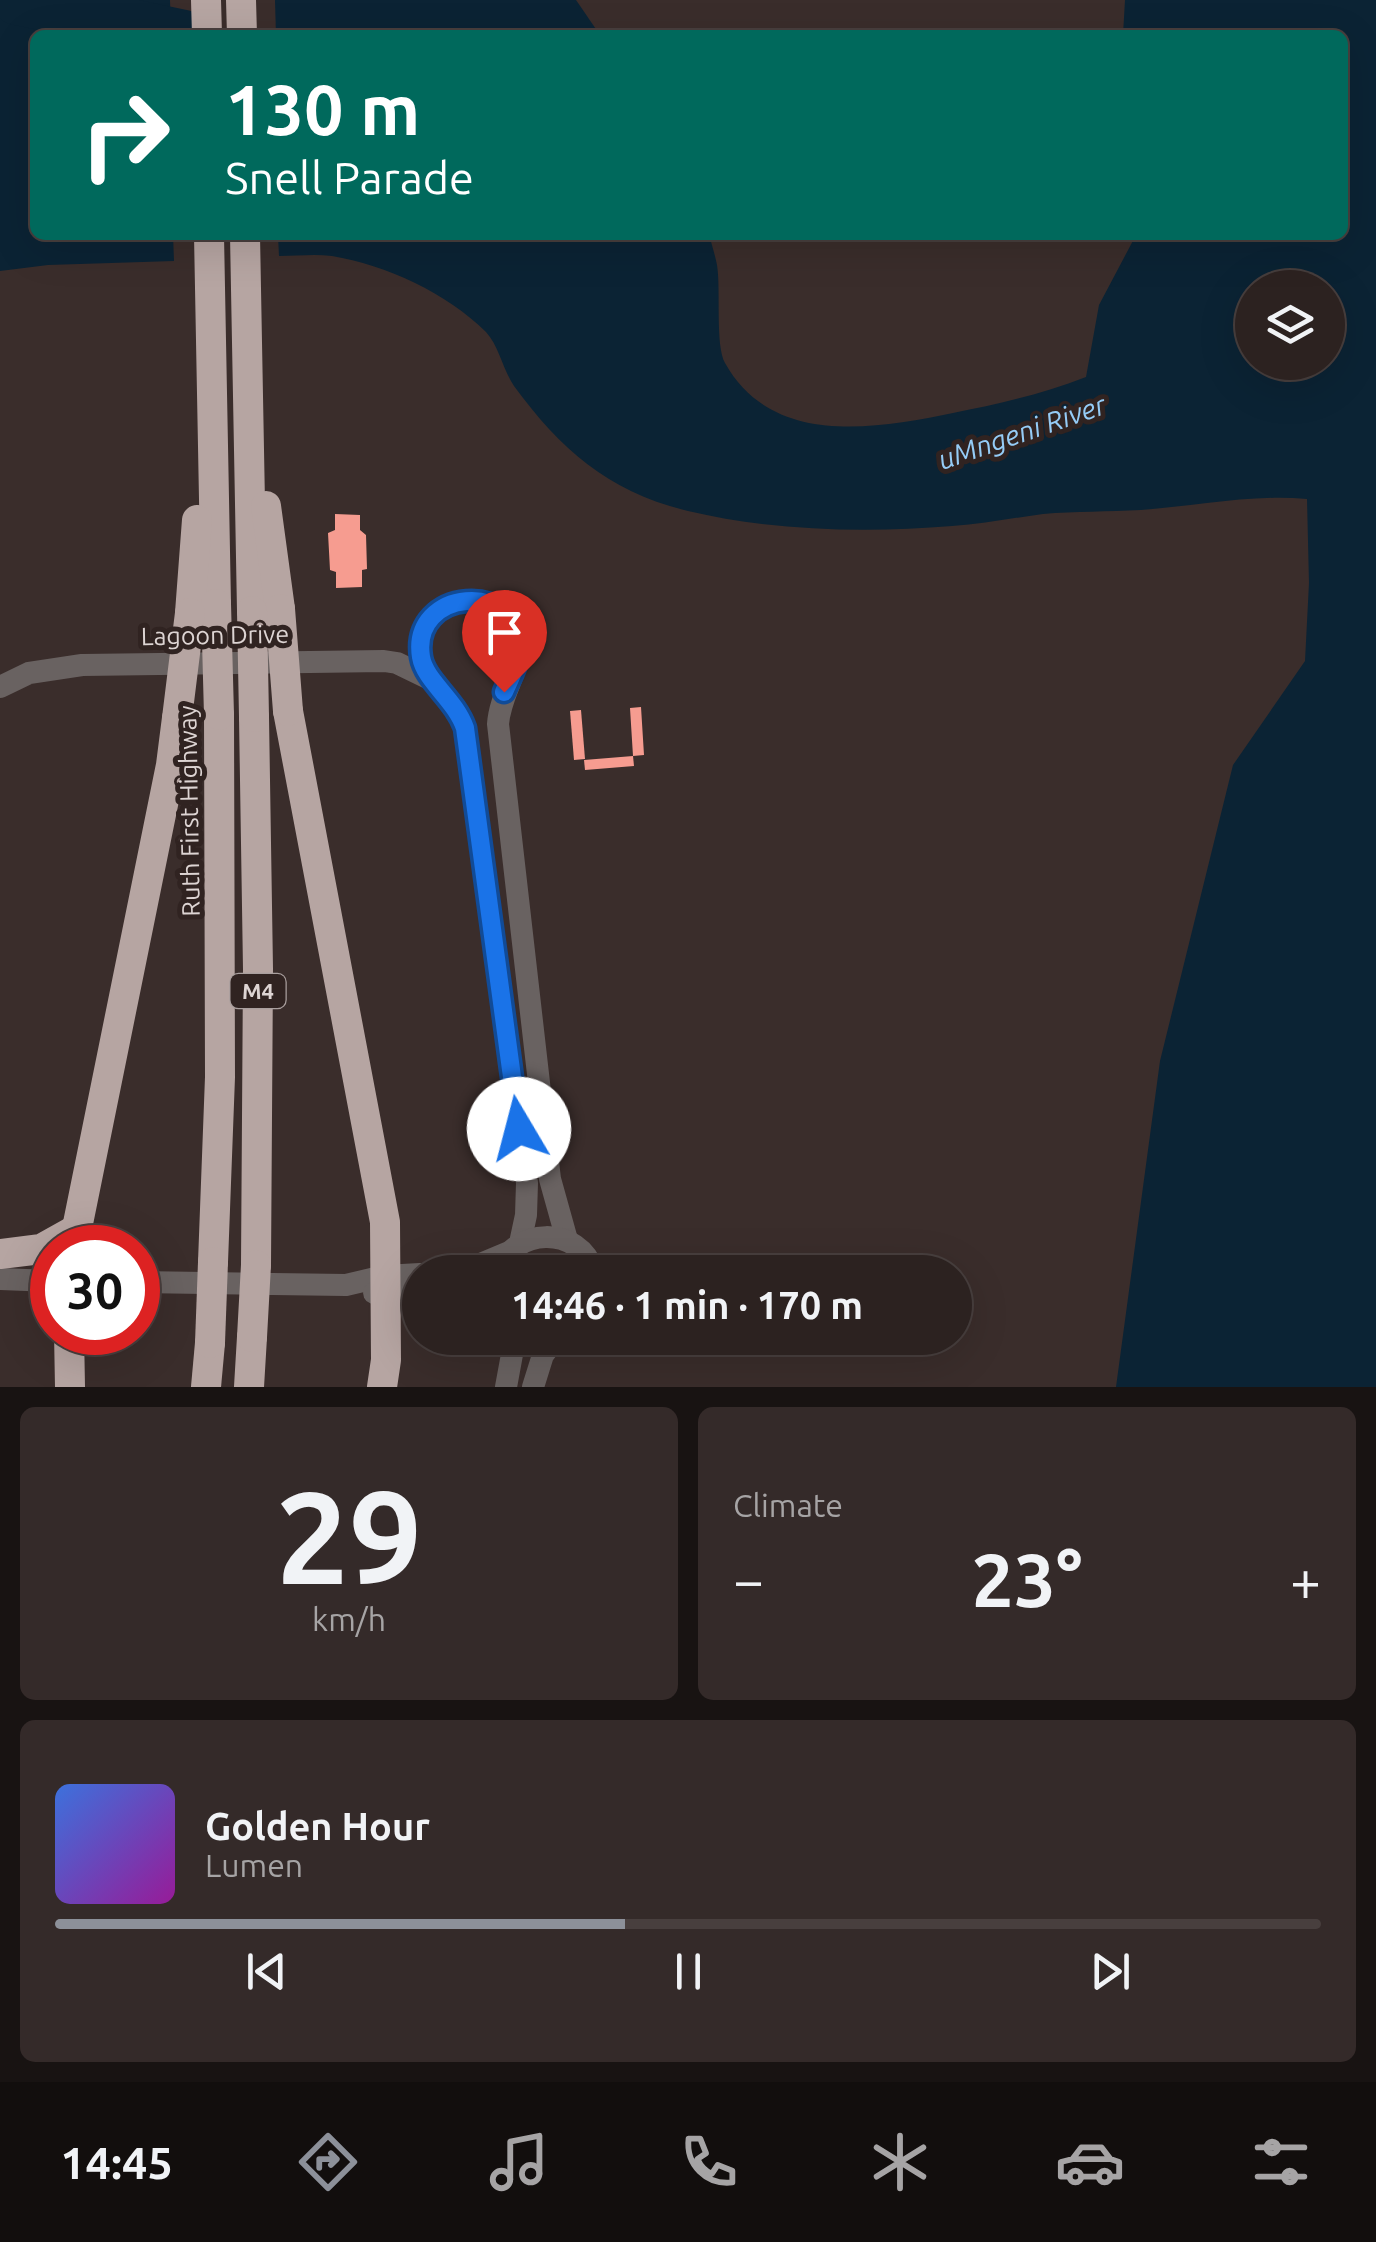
<!DOCTYPE html>
<html lang="en">
<head>
<meta charset="utf-8">
<style>
	:root { --surface:#2c2220; --page:#342a29; --text:#f1f3f6; --muted:#a6a4a5; --line:#483f3e; --accent:#8c9099 }
	body { margin:0; font-family:Ubuntu,sans-serif; background:var(--page); color:var(--text); height:100vh; display:flex; flex-direction:column; font-size:38px; white-space:nowrap }
	* { box-sizing:border-box; margin:0 }
	p { font-size:32px; color:var(--muted) }
	.icon { flex:none; width:55px; height:55px; fill:none; stroke:currentColor; stroke-width:2; stroke-linecap:round; stroke-linejoin:round }
	.map { position:relative; height:1387px; overflow:hidden }
	.panel { display:flex; flex-direction:column; gap:20px; padding:20px; background:#181312; flex:1 }
	.panel>* { flex:none }
	.hud { position:absolute; left:30px; top:30px; width:1318px; height:210px; border-radius:15px; box-shadow:0 10px 40px #0002,0 0 0 2px var(--line); background:#00695c; color:#fff; overflow:hidden }
	.tools { position:absolute; left:1235px; top:270px; display:grid; gap:20px }
	.tools a { display:grid; place-items:center; width:110px; height:110px; border-radius:50%; background:var(--surface); box-shadow:0 10px 40px #0002,0 0 0 2px var(--line); font-size:50px }
	.speed { position:absolute; left:30px; top:1225px; display:flex; gap:20px; font-size:50px; font-weight:700; text-align:center }
	.speed>* { display:grid; place-content:center; width:130px; height:130px; border-radius:50%; background:var(--surface); box-shadow:0 10px 40px #0002,0 0 0 2px var(--line); line-height:1 }
	.speed .limit { border:15px solid #d22; background:#fff; color:#111 }
	.pin { position:absolute; display:grid; place-items:center; width:85px; height:85px; color:#fff; margin:-102px -42px; border-radius:50% 50% 50% 0; rotate:-45deg; box-shadow:0 0 10px #0007 }
	.pin .icon { rotate:45deg }
	.me { position:absolute; width:110px; margin:-55px; rotate:352deg; stroke-linejoin:round; filter:drop-shadow(0 0 8px #0008) }
	.turn { display:flex; align-items:center; gap:35px; height:210px; padding:0 30px; font-size:45px }
	.turn .icon { width:130px; height:130px; stroke-width:2.5 }
	.turn b { display:block; font-size:70px; line-height:85px }
	.big { font-size:75px; font-weight:700; line-height:1.1 }
	.panel .tile { flex:1; display:flex; flex-direction:column; justify-content:center; gap:15px; min-width:0; padding:0 35px; border-radius:15px; background:var(--page) }
	.panel .dial { align-items:center; gap:0 }
	.dial b { font-size:130px; line-height:1 }
	.song { display:flex; align-items:center; gap:30px }
	.cover { width:120px; height:120px; border-radius:15px; background:linear-gradient(135deg,hsl(220 70% 55%),hsl(300 70% 35%)) }
	.played { height:10px; border-radius:5px; background:linear-gradient(90deg,var(--accent) 45%,var(--line) 45%) }
	.keys { display:flex; justify-content:space-around; direction:ltr }
	.heat { display:flex; justify-content:space-between; align-items:center; font-size:55px; direction:ltr }
	.panel .tiles { flex:1; display:grid; gap:20px; grid-template-columns:1fr 1fr }
	.tile:last-child { grid-column:span 2 }
	.trip { position:absolute; left:402px; top:1255px; width:570px; height:100px; border-radius:50px; background:var(--surface); box-shadow:0 10px 40px #0002,0 0 0 2px var(--line); font-weight:700; line-height:100px; text-align:center }
	.tab-bar { display:flex; height:160px; justify-content:space-around; align-items:center; background:#120e0d; color:var(--muted) }
	.tab-bar .icon { width:70px; height:70px }
	.tab-bar .active { color:var(--accent) }
	.tab-bar b { font-size:45px; color:var(--text) }
	.map>svg:first-child { display:block }
	.water { fill:#0b2334; fill-rule:evenodd }
	.lines { fill:none; stroke-linecap:round; stroke-linejoin:round }
	.river { stroke:#0b2334; stroke-width:50 }
	.building { fill:#f69c90 }
	.minor { stroke:#696261; stroke-width:22 }
	.motorway { stroke:#b6a5a2; stroke-width:30 }
	.motorway-bridge { stroke:#b6a5a2; stroke-width:30 }
	.route-casing { stroke:#114b97; stroke-width:25 }
	.route { stroke:#1a73e8; stroke-width:18 }
	.labels { text-anchor:middle; stroke-width:10; stroke-linejoin:round; paint-order:stroke }
	.shield { fill:#302321; stroke:#a99f9e; stroke-width:2.5 }
	.shield-label { font-size:22px; font-weight:bold; fill:#ddd4d3 }
	.street-label { font-size:25px; fill:#ddd4d3; stroke:#302321 }
	.water-label { font-size:28px; font-style:italic; fill:#95ccf7; stroke:#302321 }
</style>
</head>
<body>
<div class="map">
<svg width="1376" height="1387" viewBox="0 0 1376 1387">
	<rect width="100%" height="100%" fill="#3a2d2b"/>
	<g class="water">
		<path d="M0,0H170L171,35H35V235H173L174,261L48,265L0,271Z"/>
		<path d="M275,0H576L600,35H276Z"/>
		<path d="M1125,0H1376V1387H1116L1160,1061L1233,765L1305,661L1309,583L1307,499C1252,494 1197,506 1141,510C1108,512 1075,511 1043,514C1012,518 983,524 952,526C866,533 772,531 688,511C609,492 561,450 514,386C503,370 499,346 486,332C447,293 386,265 332,256C315,254 296,256 279,256L278,235H709C712,245 715,255 717,265C721,289 715,345 725,363C772,447 875,429 953,413C999,404 1042,394 1086,377L1099,305L1136,235H1342V35H1123ZM1252,288H1328V362H1252Z"/>
	</g>
	<g class="lines">
		<path class="river" d="M17,0L184,35"/>
	</g>
	<g class="building">
		<path d="M335,514L360,515V530L366,535L367,569L362,570V587L336,588V572L330,570L328,533L335,530Z"/>
		<path d="M641,707L644,755L633,756L630,708Z"/>
		<path d="M581,710L585,759L574,760L570,711Z"/>
		<path d="M633,756L634,766L585,770L584,760Z"/>
	</g>
	<g class="lines">
		<g class="minor">
			<path d="M0,687L29,673L82,665L384,661L397,663L430,679"/>
			<path d="M520,1243L526,1215L527,1183L465,729C455,699 424,681 421,657C411,586 522,581 519,650C518,673 500,696 498,724L550,1179L567,1240"/>
			<path d="M441,1272L476,1266L507,1253"/>
			<path d="M497,1272C513,1227 579,1224 594,1272"/>
			<path d="M0,1279L52,1281"/>
			<path d="M138,1282L346,1285L384,1276L420,1274"/>
			<path d="M374,1293L385,1297L420,1296"/>
			<path d="M506,1387L515,1338"/>
			<path d="M533,1387L543,1355L556,1338"/>
		</g>
		<g class="motorway">
			<path d="M206,0L207,35"/>
			<path d="M241,0L242,35"/>
			<path d="M209,235L216,604"/>
			<path d="M245,235L252,611"/>
			<path d="M266,506L280,609"/>
			<path d="M190,613L197,520"/>
			<path d="M288,711L385,1222L386,1360L382,1387"/>
			<path d="M254,717L258,969L256,1265"/>
			<path d="M73,1248L171,765L177,718"/>
			<path d="M0,1254L41,1249L75,1230"/>
			<path d="M213,1262L220,1077L219,715"/>
			<path d="M69,1332L70,1387"/>
			<path d="M206,1387L210,1343"/>
			<path d="M249,1387L252,1337"/>
		</g>
		<g class="motorway-bridge">
			<path d="M216,604L219,715"/>
			<path d="M280,609L288,711"/>
			<path d="M252,611L254,717"/>
			<path d="M177,718L190,613"/>
			<path d="M252,1337L256,1265"/>
			<path d="M210,1343L213,1262"/>
		</g>
	</g>
	<g class="lines">
		<g class="route-casing">
			<path id="route" d="M504,692C510,678 519,663 519,648C520,580 410,588 421,657C425,681 455,699 465,728L519,1129"/>
		</g>
		<use href="#route" class="route"/>
	</g>
	<g class="labels">
		<rect class="shield" x="230.5" y="974" width="55" height="34" rx="8"/>
		<g class="shield-label">
			<text x="258" y="999">M4</text>
		</g>
		<g class="street-label">
			<text transform="translate(215 635) rotate(-1)" y="9">Lagoon Drive</text>
			<text transform="translate(189 811) rotate(-91)" y="9">Ruth First Highway</text>
		</g>
		<g class="water-label">
			<text transform="translate(1022 432) rotate(-19)" y="10">uMngeni River</text>
		</g>
	</g>
</svg>
<div class="tools">
<a><svg class="icon" aria-label="layers" viewBox="0 0 24 24"><path d="M12 4l9 5-9 5-9-5zM3 14l9 5 9-5"/></svg></a>
</div>
<div class="speed"><div class="limit">30</div></div>
<div class="pin" style="left:504px;top:692px;background:#d93025"><svg class="icon" aria-label="arrive" viewBox="0 0 24 24"><path d="M6 21V4h12l-3 4 3 4H6"/></svg></div>
<svg class="me" style="left:519px;top:1129px" viewBox="-20 -20 40 40"><circle r="19" fill="#fff"/><path d="M0-13L10 11 0 6-10 11z" fill="#1a73e8"/></svg>
<div class="trip">14:46 · 1 min · 170 m</div>
<div class="hud">
<div class="turn"><svg class="icon" aria-label="right" viewBox="0 0 24 24"><path d="M7 20v-9h11M14 6l5 5-5 5"/></svg><div><b>130 m</b>Snell Parade</div></div>
</div>
</div>
<section class="panel">
<div class="tiles">
<div class="tile dial"><b>29</b><p>km/h</p></div>
<div class="tile"><p>Climate</p>
<div class="heat"><a>−</a><b class="big">23°</b><a>+</a></div>
</div>
<div class="tile">
<div class="song"><i class="cover"></i><div><b>Golden Hour</b><p>Lumen</p></div></div>
<div class="played"></div>
<div class="keys"><svg class="icon" aria-label="previous" viewBox="0 0 24 24"><path d="M18 5L8 12l10 7zM5 5v14"/></svg><svg class="icon" aria-label="pause" viewBox="0 0 24 24"><path d="M8 5v14M16 5v14"/></svg><svg class="icon" aria-label="next" viewBox="0 0 24 24"><path d="M6 5l10 7-10 7zM19 5v14"/></svg></div>
</div>
</div>
</section>
<nav class="tab-bar">
<b>14:45</b>
<svg class="icon active" aria-label="directions" viewBox="0 0 24 24"><path d="M12 3l9 9-9 9-9-9zM9 14v-3h6M13 9l2 2-2 2"/></svg>
<svg class="icon" aria-label="music" viewBox="0 0 24 24"><path d="M9 18V5l10-2v13"/><circle cx="6" cy="18" r="3"/><circle cx="16" cy="16" r="3"/></svg>
<svg class="icon" aria-label="phone" viewBox="0 0 24 24"><path d="M5 4h4l2 5-3 2q2 4 5 5l2-3 5 2v4C11 20 4 13 5 4z"/></svg>
<svg class="icon" aria-label="climate" viewBox="0 0 24 24"><path d="M12 3v18M4 7l16 10M4 17L20 7"/></svg>
<svg class="icon" aria-label="car" viewBox="0 0 24 24"><path d="M5 17H2v-5l4-1 3-4h7l3 4 3 1v5h-3M9 17h6M6 11h13"/><circle cx="7" cy="17" r="2"/><circle cx="17" cy="17" r="2"/></svg>
<svg class="icon" aria-label="filters" viewBox="0 0 24 24"><path d="M4 7h16M4 17h16"/><circle cx="9" cy="7" r="2"/><circle cx="15" cy="17" r="2"/></svg>
</nav>
</body>
</html>
